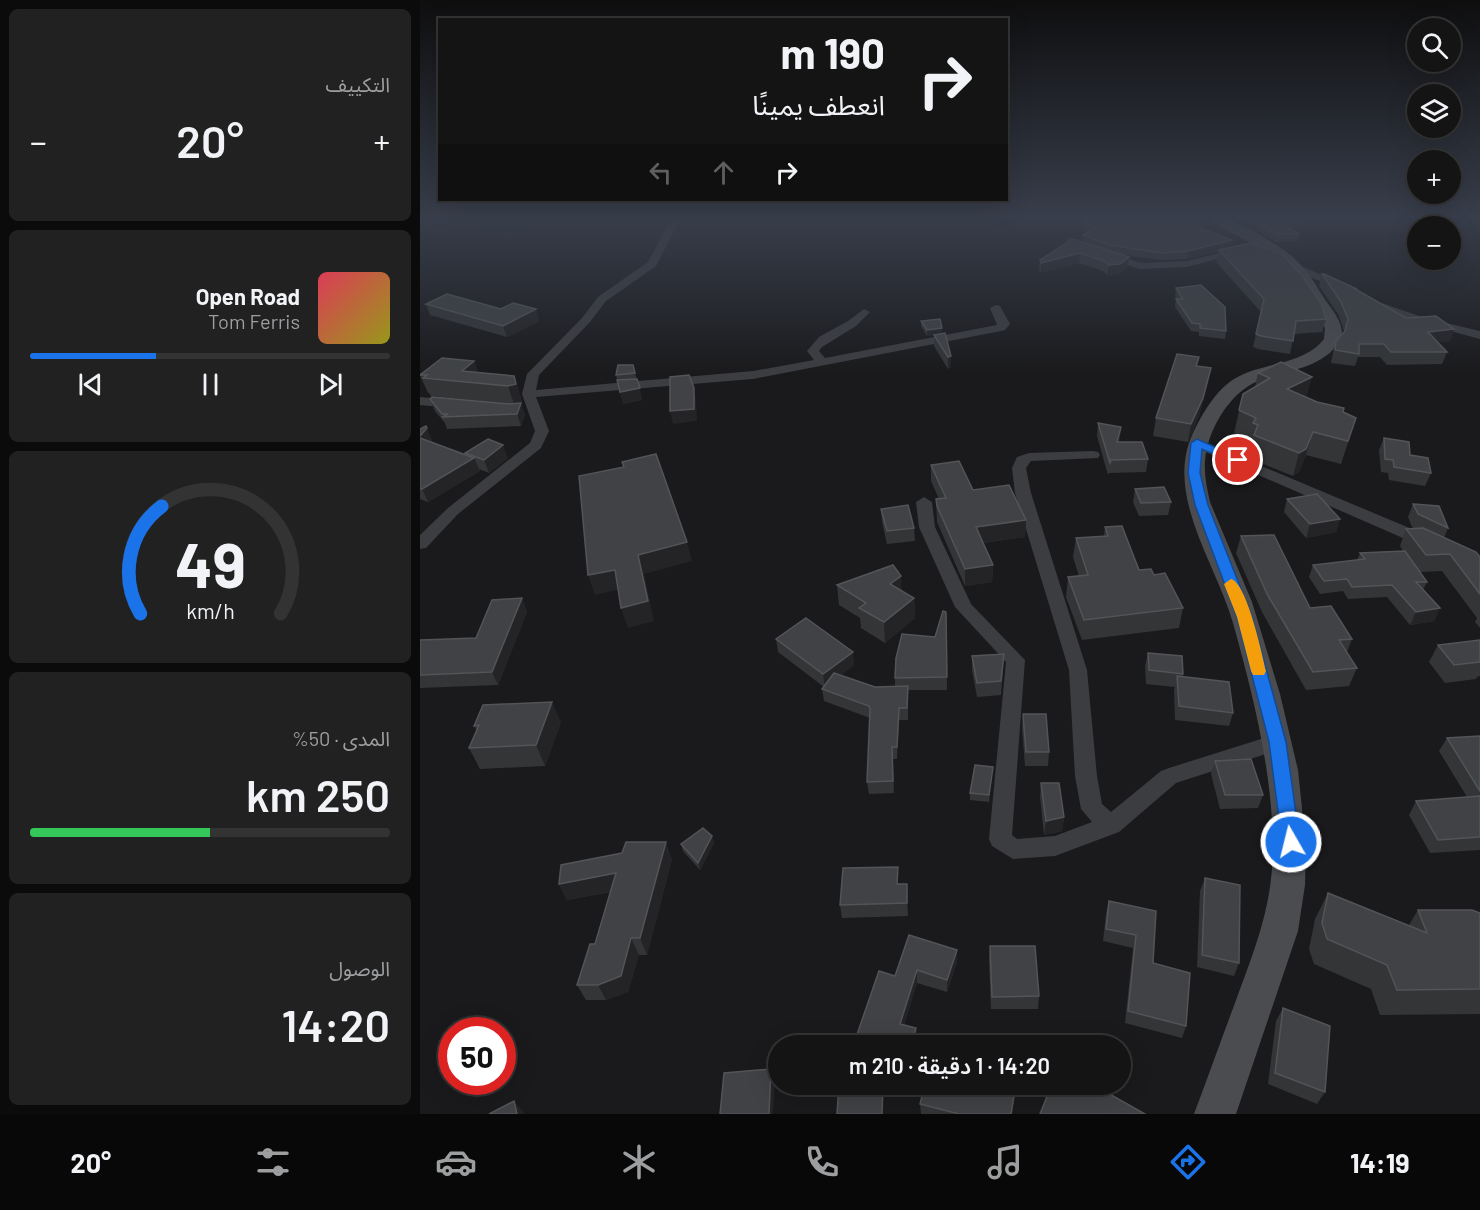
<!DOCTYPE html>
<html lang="ar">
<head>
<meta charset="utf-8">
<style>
	:root { --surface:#141415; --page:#212122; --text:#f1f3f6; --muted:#9d9ea0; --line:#333334; --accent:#1a73e8 }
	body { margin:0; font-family:Barlow,"Noto Sans Arabic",sans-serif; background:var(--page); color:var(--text); direction:rtl; height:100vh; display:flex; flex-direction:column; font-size:22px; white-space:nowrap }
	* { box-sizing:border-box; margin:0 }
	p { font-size:20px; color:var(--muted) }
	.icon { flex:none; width:33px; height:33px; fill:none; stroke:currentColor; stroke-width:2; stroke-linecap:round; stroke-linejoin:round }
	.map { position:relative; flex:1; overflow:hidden; direction:ltr }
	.side { display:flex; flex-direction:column; gap:9px; padding:9px; background:#0b0b0c; width:420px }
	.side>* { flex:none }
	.top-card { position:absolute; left:18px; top:18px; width:570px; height:183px; border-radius:0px; box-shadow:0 6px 24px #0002,0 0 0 2px var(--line); direction:rtl; background:#141415; color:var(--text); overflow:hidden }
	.tools { position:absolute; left:987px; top:18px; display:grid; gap:12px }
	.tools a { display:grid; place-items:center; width:54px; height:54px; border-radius:50%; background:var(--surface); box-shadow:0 6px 24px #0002,0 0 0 2px var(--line); font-size:30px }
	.speed { position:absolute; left:18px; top:1017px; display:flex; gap:12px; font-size:30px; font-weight:700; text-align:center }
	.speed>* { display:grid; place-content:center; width:78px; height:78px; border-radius:50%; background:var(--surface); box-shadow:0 6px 24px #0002,0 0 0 2px var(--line); line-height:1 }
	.speed .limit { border:9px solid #d22; background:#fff; color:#111 }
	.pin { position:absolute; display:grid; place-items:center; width:51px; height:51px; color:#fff; margin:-26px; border:3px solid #fff; border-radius:50%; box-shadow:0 2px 6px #0007 }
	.me { position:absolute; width:66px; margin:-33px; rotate:352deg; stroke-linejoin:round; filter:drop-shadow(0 0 4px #0008) }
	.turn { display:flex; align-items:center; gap:21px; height:126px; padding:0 24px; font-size:27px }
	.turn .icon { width:78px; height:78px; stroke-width:2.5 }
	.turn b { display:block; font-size:42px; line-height:51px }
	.lanes { display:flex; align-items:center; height:57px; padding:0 24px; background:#0003; justify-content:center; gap:30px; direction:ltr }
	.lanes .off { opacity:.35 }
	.big { font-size:45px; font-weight:600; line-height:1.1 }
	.side .widget { flex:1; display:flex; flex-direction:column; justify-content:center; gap:9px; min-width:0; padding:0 21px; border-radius:9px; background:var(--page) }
	.side .dial { align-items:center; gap:0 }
	.dial svg { height:156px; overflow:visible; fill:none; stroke:var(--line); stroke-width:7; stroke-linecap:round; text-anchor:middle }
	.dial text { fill:var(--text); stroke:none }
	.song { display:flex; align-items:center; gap:18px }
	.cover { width:72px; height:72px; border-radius:9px; background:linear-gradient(135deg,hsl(350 70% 55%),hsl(60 70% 35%)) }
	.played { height:6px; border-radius:3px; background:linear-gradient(90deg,var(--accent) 35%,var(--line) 35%) }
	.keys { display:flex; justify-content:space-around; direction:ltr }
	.heat { display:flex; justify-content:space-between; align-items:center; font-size:33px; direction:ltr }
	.charge { height:9px; border-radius:4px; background:linear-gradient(90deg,#34c759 50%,var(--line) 0) }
	.trip { position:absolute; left:348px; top:1035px; width:363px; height:60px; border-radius:30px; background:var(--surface); box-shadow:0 6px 24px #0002,0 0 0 2px var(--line); font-weight:600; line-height:60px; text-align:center; direction:rtl }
	.tabs { display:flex; height:96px; justify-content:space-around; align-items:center; background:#080808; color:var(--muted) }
	.tabs .icon { width:42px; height:42px }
	.tabs .current { color:var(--accent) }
	.tabs b { font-size:27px; color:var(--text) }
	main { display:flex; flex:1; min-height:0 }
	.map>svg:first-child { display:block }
	.green { fill:#212721 }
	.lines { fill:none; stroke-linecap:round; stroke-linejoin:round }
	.minor { fill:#3c3d41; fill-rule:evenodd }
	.secondary { fill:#4a4c50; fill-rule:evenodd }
	.wall { fill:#333537 }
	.shaded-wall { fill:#242426 }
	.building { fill:#404245; stroke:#525457; stroke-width:1.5 }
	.route { fill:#1a73e8; stroke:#114b97; stroke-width:1.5 }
	.slow { fill:#f59e0b }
</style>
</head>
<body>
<main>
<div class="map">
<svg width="1060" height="1114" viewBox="0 0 1060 1114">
	<rect width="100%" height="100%" fill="#1a1a1c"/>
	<path class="green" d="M0,218H163L90,235L0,221Z"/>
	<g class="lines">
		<g class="minor">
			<path d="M252,218H261L236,266L186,301L170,322L119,375L116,390L333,371L394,360L387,351L399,337L428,321L444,309L450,312L436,326L402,347L399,351L405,358L577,325L570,308L576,305L580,306L590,324L585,330L581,331L333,379L116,397L129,431L121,448L38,514L6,548L0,549V535L28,508L110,443L115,431L102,394L107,374L162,318L178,297L228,262Z"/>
			<path d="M651,237L660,244L721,263L767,261L817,249L822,252L767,267L720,269L654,248L646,240Z"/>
			<path d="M876,264L926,285L927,287L922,290L918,289L872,269V265Z"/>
			<path d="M953,300L1005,318L1060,331V339L997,322L949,305L947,303Z"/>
			<path d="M0,397L32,400L39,404L32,408L0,405Z"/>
			<path d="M777,439L1011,537L1013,541L1005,546L999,545L772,446L770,443Z"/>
			<path d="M673,451L678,452L680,455L678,458L611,461L606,468L611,493L667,670L677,776L682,804L691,812L741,771L749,768L857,734L864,736L867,742L864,748L756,783L699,832L635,856L593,859L572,846L569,839L586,662L535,607L499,527L496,502L504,497L512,502L515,527L551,604L605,660L592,835L597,839L635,836L672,822L661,809L655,776L649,670L595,493L592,468L597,457L609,453Z"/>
		</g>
		<path class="secondary" d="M784,218C789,218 796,217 802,218C823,223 866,248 880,264C891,275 898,289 906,301C914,312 928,329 919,342C903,368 865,371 838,381C809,393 787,431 785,461C784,475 787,489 790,502L832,602L860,694L878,770L886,847L885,885L878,931L816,1114H774C788,1077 801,1040 815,1003C835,948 853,906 853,845C852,770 833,695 813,623C796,563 744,495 773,433C782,414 796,390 814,379C841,362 883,366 904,339L905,328L899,315L875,277L864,264L844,250Z"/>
	</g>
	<g class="wall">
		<path d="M823,218H871L877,230H873L880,234L878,241L856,242L839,232L833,224Z"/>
		<path d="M662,223H789L781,228L812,240L811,247L906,319L902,332L874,334L870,354L838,349L833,347L841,312L796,262L799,251L767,259L740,260L698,254L709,257L707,267L699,274L687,275L683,271L659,263L621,273L619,270L620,260L662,242L663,235L668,232L661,231Z"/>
		<path d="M902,274L937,290L986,318L1034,329L1030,341L1018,342L1027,352L1022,364L967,365L960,357H938L935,366L911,363L913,353L916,341L924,331L918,314L899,286Z"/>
		<path d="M756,288L806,331L805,339L779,336V332L771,331L755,307L756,299H757L755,296Z"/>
		<path d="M6,304L81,309H116L119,321L87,337L10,315Z"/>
		<path d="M501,321L522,333L507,336L501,326Z"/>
		<path d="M525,333L531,367L528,369L514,346V335Z"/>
		<path d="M779,357L777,366L787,386L779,416L768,442L733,436L736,418Z"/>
		<path d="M213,365L222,400L203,404L196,375Z"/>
		<path d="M58,373L94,376L102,402L99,403L105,415L101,426L27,429L25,423L15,411L10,399L93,404L11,396L9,393H8L0,375Z"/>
		<path d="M838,373L887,397L936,418L921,464L886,455L879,472L873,476L828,458L831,447L828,446L829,440L814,433L823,394L835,387Z"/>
		<path d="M678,423L701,427L699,442L728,459L726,472L689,473L688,475L677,436Z"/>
		<path d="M0,429L12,440L11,442L46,455L45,453L88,458L69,473L59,469L60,471L8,502L0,499Z"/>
		<path d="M964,438L990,455L1011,473L1005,486L969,480L968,473L961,472L959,450Z"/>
		<path d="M511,465L606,520L605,537L563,543L573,565L572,582L545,586L517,522L516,499H519L511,481Z"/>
		<path d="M715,489L751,502L748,515L719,516L713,502Z"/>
		<path d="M867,499L920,519L916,532L886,538L864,512Z"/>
		<path d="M993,504L1028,528L1024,538L1060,557V628L1055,622L1057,618L1022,571L1000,572L1007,582L1003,590L1020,608L1014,621L990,625L967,597L928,599L923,591L900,594L889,577L893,565L937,560L940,553L983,551L980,546L986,529H995L992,527L988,517Z"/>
		<path d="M461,509L494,528L495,541L467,544L462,522Z"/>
		<path d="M685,527L719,570L734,575L763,608L759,628L662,640L646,597L648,577L659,576L653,557L656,538L684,536Z"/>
		<path d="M821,536L890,608L932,639L927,652L937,668L929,686L886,690L842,612L816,553Z"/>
		<path d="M417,585L482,591L494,598L495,618L465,643L441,628L440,618L419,605Z"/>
		<path d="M102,598L107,612L78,685L0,688V640L56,638Z"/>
		<path d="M526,612L527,690H488V720H479L477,759H473L474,793L449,794L447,782L450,718L404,701L402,689L404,687L358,652L356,639L434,665L421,675L455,687H475V678L515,637Z"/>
		<path d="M1060,640V676L1057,677L1056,679L1025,683L1009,662L1018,645Z"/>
		<path d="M728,653L763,674V677L813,713L809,726L755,720L754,690L755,687L726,684L725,666Z"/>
		<path d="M584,654L581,695L557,697L552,670V656Z"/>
		<path d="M603,714L629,752L628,766H605L602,728Z"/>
		<path d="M141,722L125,766L60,769L49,748L57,731L54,726Z"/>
		<path d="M1060,736V850L1010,853L989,815L996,801L1047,797L1019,751L1027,738Z"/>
		<path d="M795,761L843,795L838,808L800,809L791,774Z"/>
		<path d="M573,767L569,802L550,800V793Z"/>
		<path d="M621,783L644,817L642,831L624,835L620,797Z"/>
		<path d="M292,836L294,843L280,870L263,851L261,844Z"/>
		<path d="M252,859L227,955H219L208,992L186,1000H166L157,985L175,944L190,892L147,900L139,884Z"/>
		<path d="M785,878L819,963L814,976L777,967L780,891Z"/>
		<path d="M478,884L488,897V916L422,918L420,905Z"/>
		<path d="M908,893L989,925L998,910L1060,913V1014L960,1015L951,989L894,964L889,949L895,919Z"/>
		<path d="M689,901L736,911L733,963L766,1026L762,1038L705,1023L713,948L683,941L686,914Z"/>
		<path d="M489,935L537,962L527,992L497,983L484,1025L496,1028L497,1040L433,1046L475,976Z"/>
		<path d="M570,946L619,996L618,1009H571L569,959Z"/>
		<path d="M863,1008L905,1092L897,1104L848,1084L856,1021Z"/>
		<path d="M490,1084H596L592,1114H501L500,1104L504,1089Z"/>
	</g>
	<g class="shaded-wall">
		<path d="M786,218H790L789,223L773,233L774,226Z"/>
		<path d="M878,222L877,230L861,232L863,225Z"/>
		<path d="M812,240L811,248L767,259L768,251Z"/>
		<path d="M660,253L659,263L621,273V263Z"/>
		<path d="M709,257L707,267L699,274L687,275L689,265Z"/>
		<path d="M116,309L119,321L87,337L83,326Z"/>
		<path d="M522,328V333L507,336V330Z"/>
		<path d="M1034,329L1030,341L1003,344L1008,332Z"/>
		<path d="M531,356V367L528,369V357Z"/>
		<path d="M54,361L61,379L42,371Z"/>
		<path d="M791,368L779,416L768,442L771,424Z"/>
		<path d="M94,376L102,402L94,404L88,386Z"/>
		<path d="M892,377L886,399L867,389Z"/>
		<path d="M220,388L222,400L203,404L200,392Z"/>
		<path d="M274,388L276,400L277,421L253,424L250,411Z"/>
		<path d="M101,403L105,415L101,426L97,414Z"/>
		<path d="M701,427L700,439L695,455L697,442Z"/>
		<path d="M7,428L12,440L4,450L0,442V436Z"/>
		<path d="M893,432L886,455L879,472L873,476L879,453Z"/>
		<path d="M83,445L88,458L69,473L64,460Z"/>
		<path d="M54,458L60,471L8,502L2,489Z"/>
		<path d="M920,519L916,532L886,538L890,524Z"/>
		<path d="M606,520L605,537L556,544V527Z"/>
		<path d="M267,542L272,561L224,574L234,621L208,628L201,608L218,555Z"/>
		<path d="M573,565L572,582L545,586V569Z"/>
		<path d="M195,570L201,589L175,595L168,575Z"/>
		<path d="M481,576L482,596L470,584Z"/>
		<path d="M102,598L107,612L78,685L72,672Z"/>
		<path d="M494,598L495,618L465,643L464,622Z"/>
		<path d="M1020,608L1014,621L990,625L996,612Z"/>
		<path d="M433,652L434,665L405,688L403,674Z"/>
		<path d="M132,702L141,722L125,766L116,745Z"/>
		<path d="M479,708V720L477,759V747Z"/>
		<path d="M644,817L642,831L624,835L626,821Z"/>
		<path d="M292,836L294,843L280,870L278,863Z"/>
		<path d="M246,842L252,859L227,955L220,938Z"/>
		<path d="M196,873L203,889L147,900L139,884Z"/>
		<path d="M487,884L488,897V916L487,903Z"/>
		<path d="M211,938L219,955L208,992L186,1000L178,985Z"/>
		<path d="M537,950V962L527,992V980Z"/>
		<path d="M497,970V983L481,1036L480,1024Z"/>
		<path d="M496,1028L497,1040L495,1046H491Z"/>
		<path d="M351,1069L355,1081L353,1114H349Z"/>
		<path d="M463,1084H464L463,1114H462Z"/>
		<path d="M94,1101L103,1112L104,1114H97Z"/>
	</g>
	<g class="building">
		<path d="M666,218H786L774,226L812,240L768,251L742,253L689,245L663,235L677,226L662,223Z"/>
		<path d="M836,218H871L878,222L863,225L880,234H857L841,224Z"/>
		<path d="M653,239L709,257L700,264L689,265L684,261L660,253L621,263L620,260Z"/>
		<path d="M830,243L862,254L883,277L901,303L906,319L876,321L873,341L841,336L836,334L844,299L799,250Z"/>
		<path d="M902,274H904L937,289H935L986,318L1016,316L1034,329L1008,332L1027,352H971L964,344H939V354L915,350L916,341L925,331L928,319L921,302Z"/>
		<path d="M781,285L805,307L806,331L780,328V324L772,323L756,299H763L756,288Z"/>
		<path d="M27,294L81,309L93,303L116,309L83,326L6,304Z"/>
		<path d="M520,319L522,328L507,330L501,321Z"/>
		<path d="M525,333L531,356L528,357L514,335Z"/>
		<path d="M757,354L779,357L776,366L791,368L783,398L771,424L736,418Z"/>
		<path d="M22,358L54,361L42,371L94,376L96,384L88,386L3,378L7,375H0Z"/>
		<path d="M861,362L892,377L867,389L897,402L924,408L923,412L936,418L928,441L893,432L886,449L879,453L834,435L838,425L833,423L836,418L819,410L823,394L850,378L838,373Z"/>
		<path d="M198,365H213L215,373L196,375Z"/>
		<path d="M269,375L274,388V409L250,411V377Z"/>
		<path d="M217,379L220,388L200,392L197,380Z"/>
		<path d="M12,397L89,404L101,403L97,414L22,417L28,414H22L10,399Z"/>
		<path d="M678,423L701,427L697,442H722L728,459L691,460L690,463Z"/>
		<path d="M6,426L7,428L0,436V429Z"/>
		<path d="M0,438L54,458L2,489H0Z"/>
		<path d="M964,438L989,442L990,455L1008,458L1011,473L974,467L973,460L965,459Z"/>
		<path d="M68,439L83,445L64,460L45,453Z"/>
		<path d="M236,454L267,542L218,555L228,601L201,608L195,570L168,575L159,476L204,467L202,462Z"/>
		<path d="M539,461L553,490L589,485L606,520L556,527L573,565L545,569L517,506L516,499L526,498L511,465Z"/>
		<path d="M744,487L751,502L721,503L715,489Z"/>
		<path d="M897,494L920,519L890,524L867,499Z"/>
		<path d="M993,504L1019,506L1028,528L998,514Z"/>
		<path d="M488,505L494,528L467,531L461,509Z"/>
		<path d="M702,526L719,570L731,569L734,575L745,573L763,608L664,620L648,577L668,575L656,538L688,536L685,527Z"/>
		<path d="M1003,528L1056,552L1060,557V594L1030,554L1006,555L986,529Z"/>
		<path d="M854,535L890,608L911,606L932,639L919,640L937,668L893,672L847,594L821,536Z"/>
		<path d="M985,551L1007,582H996L1020,608L996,612L972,585L932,587L927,579L904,581L893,565L945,559L940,553Z"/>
		<path d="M473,565L481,576L470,584L494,598L464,622L439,608L446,603L417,585Z"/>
		<path d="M102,598L72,672L0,675V640L56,638L72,600Z"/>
		<path d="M523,611L526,612L527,677L475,678L476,658L482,634L515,637Z"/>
		<path d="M386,618L433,652L403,674L356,639Z"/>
		<path d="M1060,640V662L1034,665L1018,645Z"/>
		<path d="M728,653L762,656L763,674L729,670Z"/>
		<path d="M584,654L581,681L557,683L552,656Z"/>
		<path d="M414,673L455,687L488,686L487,708H479L477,747H472L473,781L447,782L450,709L449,706L402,689Z"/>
		<path d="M757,676L809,682L813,713L759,706Z"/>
		<path d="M132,702L116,745L49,748L59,725L54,726L63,705Z"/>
		<path d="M603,714H626L629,752H606Z"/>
		<path d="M1060,736V791L1027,738Z"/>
		<path d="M831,759L843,795H805L795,761Z"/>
		<path d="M555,765L573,767L569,795L550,793Z"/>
		<path d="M621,783H639L644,817L626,821Z"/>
		<path d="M1060,796V837L1018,840L996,801Z"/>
		<path d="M283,828L292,836L278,863L261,844Z"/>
		<path d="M206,842H246L220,938H211L201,976L178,985H157L170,944H175L196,873L139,884L141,865L202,853Z"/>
		<path d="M478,867L477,884H487V903L420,905L423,868Z"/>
		<path d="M785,878L820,885L819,963L782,955Z"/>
		<path d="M908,893L1007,933L998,910H1052L1060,913V989L977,990L967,965L907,939L902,923Z"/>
		<path d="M689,901L736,911L733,963L770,973L766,1026L708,1011L716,935L686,929Z"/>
		<path d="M489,935L537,950L527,980L497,970L480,1024L496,1028L491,1046H433L459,971L475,976Z"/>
		<path d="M570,946H615L619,996L572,997Z"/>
		<path d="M863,1008L910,1026L905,1092L855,1073Z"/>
		<path d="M351,1069L349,1114H300L304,1073Z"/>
		<path d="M419,1084H463L462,1114H417Z"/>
		<path d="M505,1084H596L591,1114H539L500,1104Z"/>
		<path d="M632,1084H672L725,1114H620Z"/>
		<path d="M94,1101L97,1114H69Z"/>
	</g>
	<linearGradient id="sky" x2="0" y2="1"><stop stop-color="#0e0e0f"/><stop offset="0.58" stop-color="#383e4b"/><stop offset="1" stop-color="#383e4b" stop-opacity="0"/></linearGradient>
	<rect width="1060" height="374" fill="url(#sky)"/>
	<path class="route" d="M777,439L824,460L818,464L814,463L782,449L780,473L788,505L832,617L866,742L880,842L878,847L871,850L864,847L862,842L849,742L817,617L775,505L768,473L771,443Z"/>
	<path class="slow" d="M811,579C827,583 842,654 846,671L844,675H833L831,671L817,617L804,584Z"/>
</svg>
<div class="tools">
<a><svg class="icon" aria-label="search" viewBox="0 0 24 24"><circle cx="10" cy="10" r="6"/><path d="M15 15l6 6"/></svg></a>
<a><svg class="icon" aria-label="layers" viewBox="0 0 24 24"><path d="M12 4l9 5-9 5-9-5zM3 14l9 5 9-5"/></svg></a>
<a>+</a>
<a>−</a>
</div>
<div class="speed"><div class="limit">50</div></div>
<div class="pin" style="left:818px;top:460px;background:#d93025"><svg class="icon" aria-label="arrive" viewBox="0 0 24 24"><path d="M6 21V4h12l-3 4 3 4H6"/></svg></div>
<svg class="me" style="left:871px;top:842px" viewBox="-20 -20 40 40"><circle r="17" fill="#1a73e8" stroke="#fff" stroke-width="3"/><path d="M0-11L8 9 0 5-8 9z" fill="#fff"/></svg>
<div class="trip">14:20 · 1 دقيقة · 210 m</div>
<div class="top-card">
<div class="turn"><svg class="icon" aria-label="right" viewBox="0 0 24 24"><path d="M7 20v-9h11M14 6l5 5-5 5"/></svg><div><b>190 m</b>انعطف يمينًا</div></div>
<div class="lanes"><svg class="icon off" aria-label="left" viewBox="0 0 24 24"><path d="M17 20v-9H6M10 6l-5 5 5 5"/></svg><svg class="icon off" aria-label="ahead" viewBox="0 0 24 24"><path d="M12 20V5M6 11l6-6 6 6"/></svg><svg class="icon" aria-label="right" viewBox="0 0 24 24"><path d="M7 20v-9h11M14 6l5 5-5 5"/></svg></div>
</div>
</div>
<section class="side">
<div class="widget"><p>التكييف</p>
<div class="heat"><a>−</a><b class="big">20°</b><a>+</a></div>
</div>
<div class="widget">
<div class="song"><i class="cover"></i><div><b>Open Road</b><p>Tom Ferris</p></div></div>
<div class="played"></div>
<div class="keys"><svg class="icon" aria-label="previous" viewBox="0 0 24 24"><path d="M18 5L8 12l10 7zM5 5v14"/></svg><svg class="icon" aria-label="pause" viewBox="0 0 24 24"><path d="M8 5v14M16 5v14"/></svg><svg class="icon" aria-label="next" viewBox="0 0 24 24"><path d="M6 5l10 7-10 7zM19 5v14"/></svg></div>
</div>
<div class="widget dial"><svg viewBox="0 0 100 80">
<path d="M14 69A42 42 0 1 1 86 69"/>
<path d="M14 69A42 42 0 0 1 25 14" stroke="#1a73e8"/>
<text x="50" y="56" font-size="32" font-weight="700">49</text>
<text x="50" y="72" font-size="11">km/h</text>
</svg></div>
<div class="widget"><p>المدى · 50%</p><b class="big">250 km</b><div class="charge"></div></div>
<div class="widget"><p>الوصول</p><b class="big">14:20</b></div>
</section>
</main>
<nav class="tabs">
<b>14:19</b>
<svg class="icon current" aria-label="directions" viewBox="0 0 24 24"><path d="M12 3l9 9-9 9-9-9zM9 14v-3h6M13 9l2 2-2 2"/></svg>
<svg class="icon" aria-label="music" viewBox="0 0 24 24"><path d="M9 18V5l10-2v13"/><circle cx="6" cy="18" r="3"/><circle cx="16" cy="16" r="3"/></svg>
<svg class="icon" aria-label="phone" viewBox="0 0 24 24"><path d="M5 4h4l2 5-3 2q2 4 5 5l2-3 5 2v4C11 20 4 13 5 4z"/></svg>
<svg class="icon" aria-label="climate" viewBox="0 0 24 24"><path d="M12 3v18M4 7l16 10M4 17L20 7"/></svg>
<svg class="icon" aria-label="car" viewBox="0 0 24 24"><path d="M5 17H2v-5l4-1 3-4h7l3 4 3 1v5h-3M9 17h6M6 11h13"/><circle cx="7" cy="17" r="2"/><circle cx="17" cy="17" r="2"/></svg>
<svg class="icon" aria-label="filters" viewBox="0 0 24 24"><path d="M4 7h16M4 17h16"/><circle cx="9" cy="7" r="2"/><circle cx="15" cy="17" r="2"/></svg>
<b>20°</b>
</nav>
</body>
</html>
